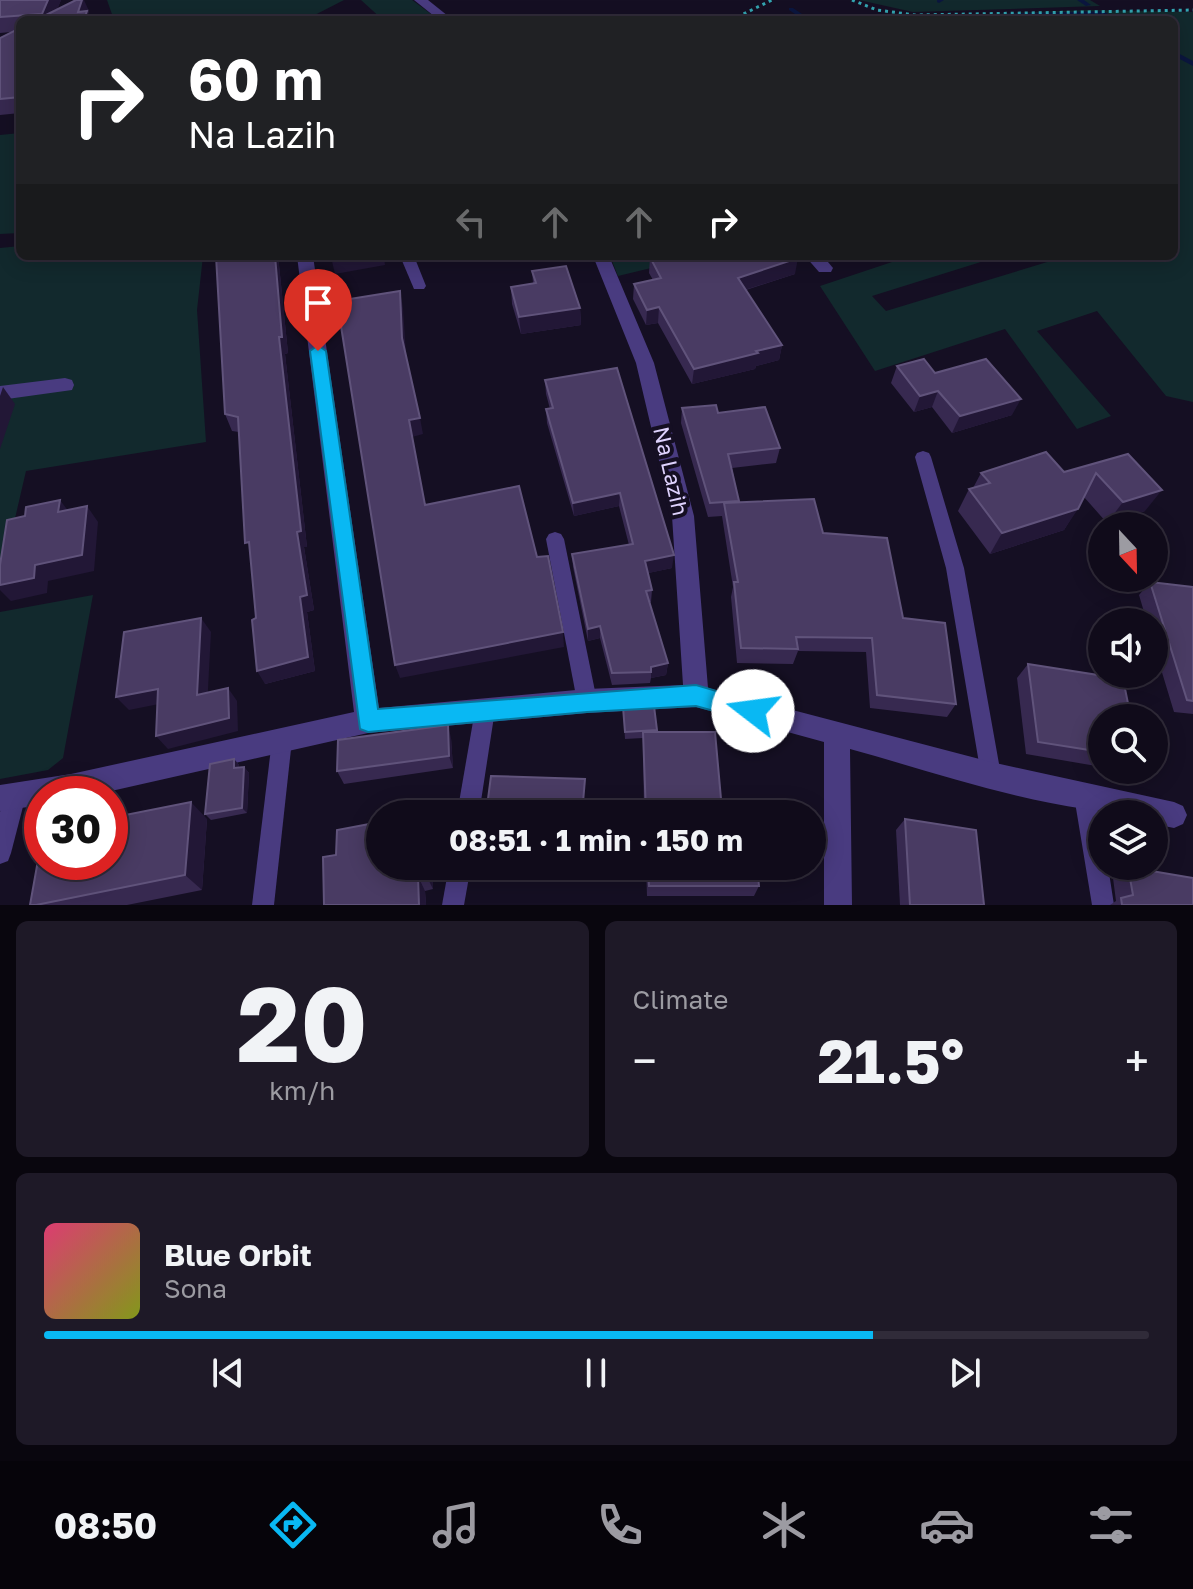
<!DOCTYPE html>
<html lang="en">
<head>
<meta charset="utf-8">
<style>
	:root { --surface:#100b1a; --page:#1e1927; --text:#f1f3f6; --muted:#9c9ba2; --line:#302b39; --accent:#09b8f3 }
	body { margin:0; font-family:"Golos Text",sans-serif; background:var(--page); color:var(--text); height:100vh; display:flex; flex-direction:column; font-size:30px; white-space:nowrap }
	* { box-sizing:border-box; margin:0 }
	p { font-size:26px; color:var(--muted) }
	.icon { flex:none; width:44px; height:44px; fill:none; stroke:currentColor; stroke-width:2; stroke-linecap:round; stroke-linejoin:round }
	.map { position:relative; height:905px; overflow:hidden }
	.panel { display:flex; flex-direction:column; gap:16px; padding:16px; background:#09060e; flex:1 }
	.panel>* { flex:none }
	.top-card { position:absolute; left:16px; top:16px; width:1162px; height:244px; border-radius:12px; box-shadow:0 4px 20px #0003,0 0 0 2px var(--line); background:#202124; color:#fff; overflow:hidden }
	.needle { width:52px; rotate:158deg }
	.buttons { position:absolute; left:1088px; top:512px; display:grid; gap:16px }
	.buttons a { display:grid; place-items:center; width:80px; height:80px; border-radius:50%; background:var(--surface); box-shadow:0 4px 20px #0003,0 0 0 2px var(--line); font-size:40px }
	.speed { position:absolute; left:24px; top:776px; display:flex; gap:16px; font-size:40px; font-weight:700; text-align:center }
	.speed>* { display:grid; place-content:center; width:104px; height:104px; border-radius:50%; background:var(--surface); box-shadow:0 4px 20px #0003,0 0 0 2px var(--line); line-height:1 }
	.speed .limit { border:12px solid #d22; background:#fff; color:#111 }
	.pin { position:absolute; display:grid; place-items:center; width:68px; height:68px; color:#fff; margin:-82px -34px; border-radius:50% 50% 50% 0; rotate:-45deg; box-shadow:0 0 8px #0007 }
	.pin .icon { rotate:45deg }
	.me { position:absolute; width:88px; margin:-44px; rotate:285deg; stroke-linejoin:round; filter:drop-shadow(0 0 6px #0008) }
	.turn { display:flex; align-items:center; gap:28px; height:168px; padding:0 40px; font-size:36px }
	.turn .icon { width:104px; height:104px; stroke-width:2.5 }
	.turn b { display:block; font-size:56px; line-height:68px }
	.lanes { display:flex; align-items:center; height:76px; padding:0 40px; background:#0003; justify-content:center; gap:40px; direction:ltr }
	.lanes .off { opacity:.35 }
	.big { font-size:60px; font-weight:700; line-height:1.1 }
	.panel .card { flex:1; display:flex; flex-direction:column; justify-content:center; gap:12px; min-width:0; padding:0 28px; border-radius:12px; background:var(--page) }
	.panel .dial { align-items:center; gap:0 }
	.dial b { font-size:104px; line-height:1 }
	.song { display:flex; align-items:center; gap:24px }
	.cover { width:96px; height:96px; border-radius:12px; background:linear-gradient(135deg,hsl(340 70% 55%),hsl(70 70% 35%)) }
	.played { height:8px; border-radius:4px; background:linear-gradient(90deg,var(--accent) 75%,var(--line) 75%) }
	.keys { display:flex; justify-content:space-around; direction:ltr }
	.heat { display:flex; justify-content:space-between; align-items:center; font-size:44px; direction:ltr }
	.panel .tiles { flex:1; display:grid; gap:16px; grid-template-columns:1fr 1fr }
	.card:last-child { grid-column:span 2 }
	.trip { position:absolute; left:366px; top:800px; width:460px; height:80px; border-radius:40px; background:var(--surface); box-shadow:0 4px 20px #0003,0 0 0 2px var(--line); font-weight:700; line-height:80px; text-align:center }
	.tab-bar { display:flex; height:128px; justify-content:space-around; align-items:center; background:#06040a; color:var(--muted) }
	.tab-bar .icon { width:56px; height:56px }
	.tab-bar .on { color:var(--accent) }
	.tab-bar b { font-size:36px; color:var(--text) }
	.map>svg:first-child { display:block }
	.green { fill:#12292d }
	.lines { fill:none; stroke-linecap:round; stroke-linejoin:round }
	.stream { fill:#0b163f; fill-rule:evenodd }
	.path { stroke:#33a5b1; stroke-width:3; stroke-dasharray:3 4; stroke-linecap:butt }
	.service { fill:#493b80; fill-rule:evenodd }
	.minor { fill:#493b80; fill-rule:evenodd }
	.wall { fill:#372950 }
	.shaded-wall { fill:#221736 }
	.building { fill:#493b63; stroke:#60537b; stroke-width:2 }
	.route { fill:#09b8f3; stroke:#06789e; stroke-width:2 }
	.labels { text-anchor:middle; stroke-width:8; stroke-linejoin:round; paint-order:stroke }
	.street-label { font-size:22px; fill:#ded2fd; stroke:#150f23 }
</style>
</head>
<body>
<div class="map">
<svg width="1193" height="905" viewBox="0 0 1193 905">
	<rect width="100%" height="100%" fill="#150f23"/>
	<g class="green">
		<path d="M107,0H344L305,20H114Z"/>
		<path d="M361,0H412L439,20H383Z"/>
		<path d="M859,0H1090L1100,6L913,12Z"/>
		<path d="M1087,10L1193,12V402L1166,396L1097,311L1037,331L1111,416L1077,429L1005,329L875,371L820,286L910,256H1000L872,296L886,311L1067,256H1174V20H930L936,16Z"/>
		<path d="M20,133V233L0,234V135Z"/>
		<path d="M20,246V256H203L197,310L206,442L26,471L0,583V248Z"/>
		<path d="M610,256H701L618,276Z"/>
		<path d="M93,595L63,758L48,770L0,779V612Z"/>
	</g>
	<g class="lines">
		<g class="stream">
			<path d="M937,0H944L939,3L937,2Z"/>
			<path d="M1077,0H1084L1091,5L1086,6Z"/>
			<path d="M789,8H793L811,20H804L789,10Z"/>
			<path d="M1103,11L1119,20H1111L1102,15L997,18L999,20H992L988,16L991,14Z"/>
			<path d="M1174,51L1193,61V66L1174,56Z"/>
		</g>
		<g class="path">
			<path d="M852,0L877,10L915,15L1193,10"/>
			<path d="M731,20L772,0"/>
		</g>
		<g class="service">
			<path d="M400,256H414L426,286L424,289H414Z"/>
			<path d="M923,451L929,453L931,457L964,568L1001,775L998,782L991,785L984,782L981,775L946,568L915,457L917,453Z"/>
			<path d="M555,532L561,534L564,539L597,701L594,708L587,710L580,708L577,701L546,539L549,534Z"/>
			<path d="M485,701L492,703L495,710L479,814H457L475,710L478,703Z"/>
			<path d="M282,730L289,733L292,740L274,905H252L272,740L275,733Z"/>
			<path d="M15,784L22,788L26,795L11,853L8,861L0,864V812L8,788Z"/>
			<path d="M1085,785L1092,789C1102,813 1102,840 1102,866H1108L1114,905H1092L1074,796L1078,789Z"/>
			<path d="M449,866H471L464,905H442Z"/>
		</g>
		<g class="minor">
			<path d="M414,0H428L453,20H439Z"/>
			<path d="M297,256H313L379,708L587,689L683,685L672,516L636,363L593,256H609L654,363L694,516L708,688L991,762L1174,802L1183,806L1187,815L1183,824L1174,828L1154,824V814C1052,814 948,776 850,749L852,905H824V742L696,707L587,713L368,733L98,794H42V805L0,811V785L71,774L354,712Z"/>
			<path d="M805,256H823L833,268L831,272H819Z"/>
			<path d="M65,378L72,380L74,385L72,390L0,400V386Z"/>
		</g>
	</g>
	<g class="wall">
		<path d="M0,0H61L57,9L89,11L88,14L91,20H20V113L0,115V38L11,32L0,33Z"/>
		<path d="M216,256H278L279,265L288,353L285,354L307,547H304L314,610L307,612L315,671L265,684L256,618L239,432L232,431L225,414Z"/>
		<path d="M650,257L795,274L746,290L782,345L779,360L756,366L755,369L692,384L658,323L646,325L633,299L634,284L653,280L649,273Z"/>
		<path d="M532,271L580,308L581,325L521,334L512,304L511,287L533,283Z"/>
		<path d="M897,366L935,373L1012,415L952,433L932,407L914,412L891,383Z"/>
		<path d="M545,380L672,568L648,573L652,590L651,602L649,603L668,663L666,675L651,678L650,683L612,685L600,638L588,641L573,567L572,554L629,545L619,506L574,516L547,423L546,409H550L546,394Z"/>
		<path d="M682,408L780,448L776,463L732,468L739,502L823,533L903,618L956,704L947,717L870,708L866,652L798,651L793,664L737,663L731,597L733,587L722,516L708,517L681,423Z"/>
		<path d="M1128,454L1145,511L1107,523L1084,497L1064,530L990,554L958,511L969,489L973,488L981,473L1064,472Z"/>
		<path d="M1150,582L1193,587V714L1174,712L1154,646V622H1147L1139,595Z"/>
		<path d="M1028,664L1102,718V767L1026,754L1017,678Z"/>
		<path d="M654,706L657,732L722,810L751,814H644L643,738L625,739L623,707Z"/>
		<path d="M451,738L453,768L344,784L337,771Z"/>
		<path d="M234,759L239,765V768L244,767L249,773L247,813L211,820L205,814Z"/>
		<path d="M207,819L202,890L127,905H30Z"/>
		<path d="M905,819L984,905H900L896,830Z"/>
		<path d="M380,866H432L433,889L425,891L426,905H324Z"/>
		<path d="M646,866H757L759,886L754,896H647Z"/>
		<path d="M1128,867L1193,905H1110L1116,901L1113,878Z"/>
	</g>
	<g class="shaded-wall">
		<path d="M48,0H61L53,20H45L42,14Z"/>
		<path d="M82,0H84L89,11L88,14L91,20H81L78,12Z"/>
		<path d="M275,256H278L279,265L288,353L285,354L307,547H304L314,610L307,612L315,671L265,684L257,671L300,597L297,532L279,337Z"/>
		<path d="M335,256H384L385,265L335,274L331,257Z"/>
		<path d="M798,258L795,274L735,293L738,278Z"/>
		<path d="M400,291L403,308L406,354L402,338Z"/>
		<path d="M659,307L658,323L646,325L647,310Z"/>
		<path d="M580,308L581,325L521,334L519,317Z"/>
		<path d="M782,345L779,360L756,366L755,369L692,384L694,369Z"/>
		<path d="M3,387L15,404L0,449V396Z"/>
		<path d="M938,391L932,407L914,412L920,396Z"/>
		<path d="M1021,399L1012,415L952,433L960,416Z"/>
		<path d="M420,418L423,434L412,437L429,521L409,420Z"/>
		<path d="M1162,490L1145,511L1107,523L1123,502Z"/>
		<path d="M620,493L619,506L574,516L573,503Z"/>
		<path d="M60,500L72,516L58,512Z"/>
		<path d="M87,506L98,522L94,571L48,581L47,593L11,601L0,590V585L35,565Z"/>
		<path d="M1078,509L1064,530L990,554L1002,533Z"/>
		<path d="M674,555L672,568L644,574L645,561Z"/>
		<path d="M201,618L211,632L207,708L197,695Z"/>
		<path d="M600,626V638L588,641V629Z"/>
		<path d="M563,632L564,647L400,678L395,665Z"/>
		<path d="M668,663L666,675L651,678V667Z"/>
		<path d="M228,688L237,701L238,731L168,749L156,736Z"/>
		<path d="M158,689L169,702L129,710L116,697Z"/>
		<path d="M448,725L451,738L453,768L449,756Z"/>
		<path d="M234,759L239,765V775L234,768Z"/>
		<path d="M244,767L249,773L247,813L242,808Z"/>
		<path d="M191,802L207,819L202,890L185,875Z"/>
		<path d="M425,866H432L433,889L426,875Z"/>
		<path d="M418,876L425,891L426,905H419Z"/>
	</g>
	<g class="building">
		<path d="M0,0H48L42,14L0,17Z"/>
		<path d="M76,0H82L78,12L87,11L84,20H36Z"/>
		<path d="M20,28V97L0,99V38Z"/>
		<path d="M216,256H275L282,337H279L301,531L297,532L307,595L300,597L308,657L257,671L252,620L256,618L249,542L245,543L238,417L225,414Z"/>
		<path d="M658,256H796L798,258L738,278L782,345L756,351L758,353L694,369L659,307L647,310L634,284L661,278L650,257Z"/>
		<path d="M566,266L580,308L519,317L511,287L536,283L532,271Z"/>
		<path d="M400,291L402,338L420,418L409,420L425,505L519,486L537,557L548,556L563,632L395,665L337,301Z"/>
		<path d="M924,359L935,373L986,359L1021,399L960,416L938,391L920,396L897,366Z"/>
		<path d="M617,368L674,555L645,561L652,590L646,591L668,663L651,667V672L612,673L600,626L588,629L572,554L633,544L620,493L573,503L546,409L553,408L545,380Z"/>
		<path d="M716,405L718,413L765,407L780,448L728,454L739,501L710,503L682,408Z"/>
		<path d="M1046,452L1064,472L1128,454L1162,490L1123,502L1096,473L1078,509L1002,533L969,489L990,483L981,473Z"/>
		<path d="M814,499L823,533L887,538L903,618L945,623L956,704L877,695L872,638L796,637L798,649L741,648L734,582H738L724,503Z"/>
		<path d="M60,500L58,512L87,506L82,555L35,565L34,578L0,585V565L7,520L25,516L26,507Z"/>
		<path d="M1150,582L1193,587V701L1187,700Z"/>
		<path d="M201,618L197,695L228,688L229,718L156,736L158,689L116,697L124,632Z"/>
		<path d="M1028,664L1123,679L1131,718H1102V752L1038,742Z"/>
		<path d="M654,706L657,730L625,732L623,707Z"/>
		<path d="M448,725L449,756L337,771L338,740Z"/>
		<path d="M643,732H715L722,810H750L751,814H646Z"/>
		<path d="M234,759V768L244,767L242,808L205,814L210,764Z"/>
		<path d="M491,776L585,779L582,814H486Z"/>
		<path d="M191,802L185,875L36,905H30L42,838V862H110V818Z"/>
		<path d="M905,819L976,830L984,905H910Z"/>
		<path d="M380,822V866H425L426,875L418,876L419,905H324L323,857L336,855L337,830Z"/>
		<path d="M648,866H757L759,886H649Z"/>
		<path d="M1128,867L1193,878V905H1122L1121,898L1133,895Z"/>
	</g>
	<path class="route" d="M318,345L326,351L378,709L696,685L761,704L764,711L761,719L753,722L696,706L587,712L368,732L360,729L310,351Z"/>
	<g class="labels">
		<g class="street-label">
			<text transform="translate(671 471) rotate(77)" y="8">Na Lazih</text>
		</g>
	</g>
</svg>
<div class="buttons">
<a><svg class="needle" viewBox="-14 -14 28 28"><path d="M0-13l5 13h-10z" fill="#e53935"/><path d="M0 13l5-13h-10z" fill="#9c9ba2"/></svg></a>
<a><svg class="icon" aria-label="sound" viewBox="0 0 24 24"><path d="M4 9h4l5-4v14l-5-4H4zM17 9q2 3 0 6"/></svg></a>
<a><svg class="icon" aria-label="search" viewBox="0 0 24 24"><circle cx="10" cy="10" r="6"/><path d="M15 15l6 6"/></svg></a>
<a><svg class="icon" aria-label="layers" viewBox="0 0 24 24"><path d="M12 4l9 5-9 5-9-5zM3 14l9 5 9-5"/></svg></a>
</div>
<div class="speed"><div class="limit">30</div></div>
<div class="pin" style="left:318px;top:351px;background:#d93025"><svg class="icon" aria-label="arrive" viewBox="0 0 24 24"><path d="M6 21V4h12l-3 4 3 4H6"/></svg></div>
<svg class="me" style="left:753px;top:711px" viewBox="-20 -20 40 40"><circle r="19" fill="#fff"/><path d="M0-13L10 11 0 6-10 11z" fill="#09b8f3"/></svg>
<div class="trip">08:51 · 1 min · 150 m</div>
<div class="top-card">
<div class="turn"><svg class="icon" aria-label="right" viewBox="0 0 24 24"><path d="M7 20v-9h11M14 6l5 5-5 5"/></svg><div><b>60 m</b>Na Lazih</div></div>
<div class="lanes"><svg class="icon off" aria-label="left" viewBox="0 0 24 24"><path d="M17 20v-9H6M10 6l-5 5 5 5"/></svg><svg class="icon off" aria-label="ahead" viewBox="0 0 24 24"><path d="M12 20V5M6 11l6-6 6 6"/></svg><svg class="icon off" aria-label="ahead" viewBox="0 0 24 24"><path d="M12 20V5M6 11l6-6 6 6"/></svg><svg class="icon" aria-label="right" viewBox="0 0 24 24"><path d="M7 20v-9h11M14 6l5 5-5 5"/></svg></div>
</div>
</div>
<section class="panel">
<div class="tiles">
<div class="card dial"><b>20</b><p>km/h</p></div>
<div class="card"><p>Climate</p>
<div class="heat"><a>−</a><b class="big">21.5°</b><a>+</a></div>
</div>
<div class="card">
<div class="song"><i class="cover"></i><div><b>Blue Orbit</b><p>Sona</p></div></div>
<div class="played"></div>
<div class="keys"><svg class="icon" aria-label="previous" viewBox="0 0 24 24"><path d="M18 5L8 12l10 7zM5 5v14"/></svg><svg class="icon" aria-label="pause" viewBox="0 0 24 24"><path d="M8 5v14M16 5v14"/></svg><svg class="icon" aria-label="next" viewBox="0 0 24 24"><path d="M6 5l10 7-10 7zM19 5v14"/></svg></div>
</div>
</div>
</section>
<nav class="tab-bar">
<b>08:50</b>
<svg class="icon on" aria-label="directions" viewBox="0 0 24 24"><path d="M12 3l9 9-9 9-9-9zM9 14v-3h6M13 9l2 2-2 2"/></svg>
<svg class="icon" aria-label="music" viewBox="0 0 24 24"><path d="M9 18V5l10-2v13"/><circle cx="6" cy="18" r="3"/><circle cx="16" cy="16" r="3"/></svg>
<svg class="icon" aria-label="phone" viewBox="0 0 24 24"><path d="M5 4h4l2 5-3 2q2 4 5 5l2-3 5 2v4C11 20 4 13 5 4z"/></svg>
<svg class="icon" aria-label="climate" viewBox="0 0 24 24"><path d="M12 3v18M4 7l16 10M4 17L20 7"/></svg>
<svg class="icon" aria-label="car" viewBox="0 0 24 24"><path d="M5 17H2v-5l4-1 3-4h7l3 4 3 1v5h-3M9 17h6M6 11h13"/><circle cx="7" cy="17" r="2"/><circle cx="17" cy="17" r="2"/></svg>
<svg class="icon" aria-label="filters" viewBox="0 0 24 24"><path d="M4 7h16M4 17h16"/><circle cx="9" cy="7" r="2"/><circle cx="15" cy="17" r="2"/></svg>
</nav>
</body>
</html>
